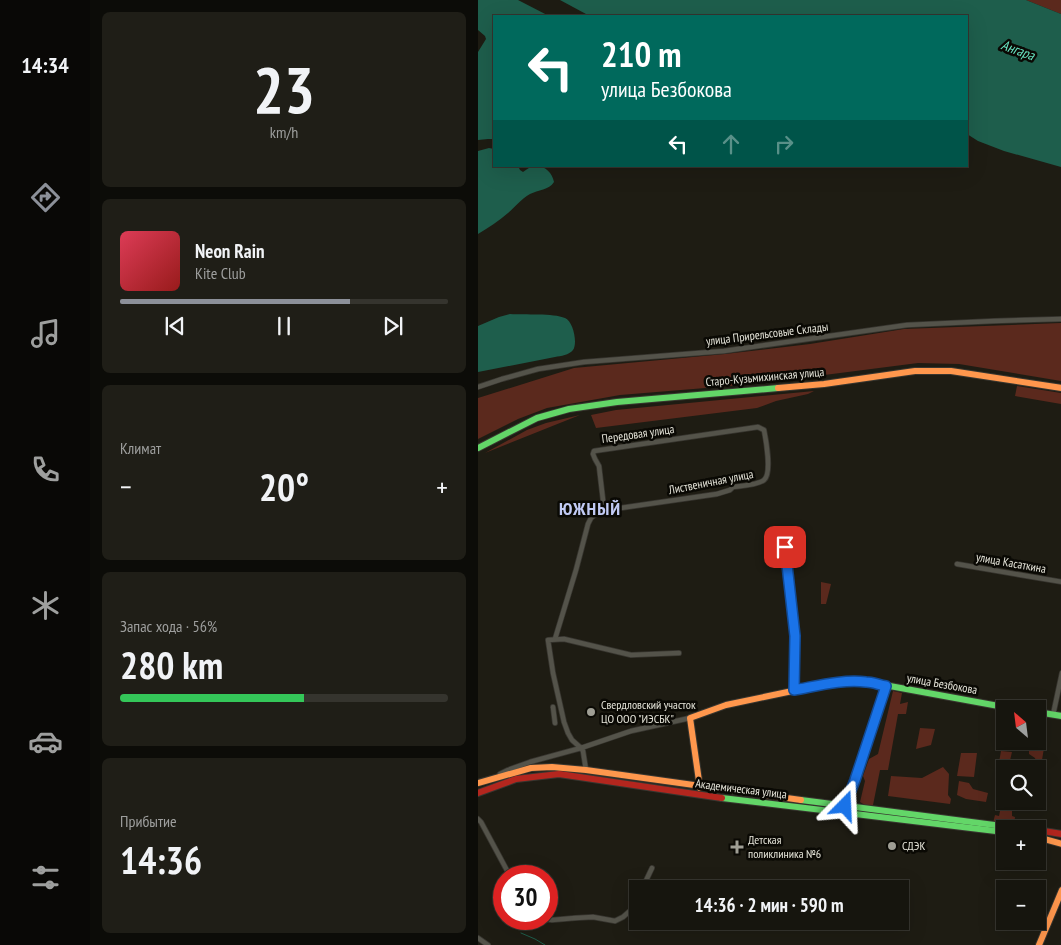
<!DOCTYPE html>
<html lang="ru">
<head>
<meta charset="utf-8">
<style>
	:root { --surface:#16150e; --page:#1f1e17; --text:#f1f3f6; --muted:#9e9f9e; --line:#35342e; --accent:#8c9099 }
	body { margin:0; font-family:"PT Sans Narrow",sans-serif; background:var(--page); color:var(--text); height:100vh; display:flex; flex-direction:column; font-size:19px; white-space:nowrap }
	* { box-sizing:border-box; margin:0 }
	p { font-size:16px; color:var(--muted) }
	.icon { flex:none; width:28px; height:28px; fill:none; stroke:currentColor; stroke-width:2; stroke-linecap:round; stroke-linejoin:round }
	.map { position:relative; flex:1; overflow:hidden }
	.details { display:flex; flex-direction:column; gap:12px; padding:12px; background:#0c0c08; width:388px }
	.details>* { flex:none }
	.top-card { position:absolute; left:15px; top:15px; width:475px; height:152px; border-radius:0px; box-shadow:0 5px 20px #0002,0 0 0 1px var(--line); background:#00695c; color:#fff; overflow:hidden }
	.needle { width:32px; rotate:332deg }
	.buttons { position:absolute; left:518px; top:700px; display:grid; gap:10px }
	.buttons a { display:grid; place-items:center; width:50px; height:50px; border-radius:0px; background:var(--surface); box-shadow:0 5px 20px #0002,0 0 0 1px var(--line); font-size:25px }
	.speed { position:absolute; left:15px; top:865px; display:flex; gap:10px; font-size:25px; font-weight:700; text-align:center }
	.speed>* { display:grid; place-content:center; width:65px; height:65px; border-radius:50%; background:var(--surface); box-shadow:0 5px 20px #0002,0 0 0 1px var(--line); line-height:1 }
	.speed .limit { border:8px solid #d22; background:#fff; color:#111 }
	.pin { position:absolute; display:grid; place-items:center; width:42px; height:42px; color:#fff; margin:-21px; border-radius:10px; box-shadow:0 2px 8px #0006 }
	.me { position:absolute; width:55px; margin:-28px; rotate:21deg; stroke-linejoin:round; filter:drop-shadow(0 0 4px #0008) }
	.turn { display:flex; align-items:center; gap:18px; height:105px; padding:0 25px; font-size:22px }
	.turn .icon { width:65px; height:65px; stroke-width:2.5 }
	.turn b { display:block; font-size:35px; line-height:42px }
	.lanes { display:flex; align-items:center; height:48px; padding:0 25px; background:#0003; justify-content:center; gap:25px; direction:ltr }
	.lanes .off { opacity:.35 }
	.big { font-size:38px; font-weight:700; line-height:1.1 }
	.details .tile { flex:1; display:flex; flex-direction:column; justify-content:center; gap:8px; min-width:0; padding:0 18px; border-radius:8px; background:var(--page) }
	.details .dial { align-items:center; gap:0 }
	.dial b { font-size:65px; line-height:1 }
	.song { display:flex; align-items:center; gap:15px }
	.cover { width:60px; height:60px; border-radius:8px; background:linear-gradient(135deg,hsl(350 70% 55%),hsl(0 70% 35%)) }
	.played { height:5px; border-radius:2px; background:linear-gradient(90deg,var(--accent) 70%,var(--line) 70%) }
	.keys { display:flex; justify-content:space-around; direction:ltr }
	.heat { display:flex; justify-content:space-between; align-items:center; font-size:28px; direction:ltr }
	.charge { height:8px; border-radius:4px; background:linear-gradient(90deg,#34c759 56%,var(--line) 0) }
	.trip { position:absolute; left:151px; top:880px; width:280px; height:50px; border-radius:0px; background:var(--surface); box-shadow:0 5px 20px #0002,0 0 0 1px var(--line); font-weight:700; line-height:50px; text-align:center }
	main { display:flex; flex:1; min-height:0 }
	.dock { display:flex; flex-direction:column; width:90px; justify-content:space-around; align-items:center; background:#090806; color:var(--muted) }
	.dock .icon { width:35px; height:35px }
	.dock .selected { color:var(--accent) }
	.dock b { font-size:22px; color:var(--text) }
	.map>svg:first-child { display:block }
	.green { fill:#5b291d }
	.water { fill:#1e5e4c }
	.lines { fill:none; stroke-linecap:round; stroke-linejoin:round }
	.stream { stroke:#1e5e4c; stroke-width:1 }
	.street-casing { stroke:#383630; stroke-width:6 }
	.fast-casing { stroke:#383630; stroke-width:8 }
	.slow-casing { stroke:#383630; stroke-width:8 }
	.jam-casing { stroke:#383630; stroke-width:8 }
	.street { stroke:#54534a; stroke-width:4.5 }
	.fast { stroke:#63d668; stroke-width:6 }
	.slow { stroke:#ff974d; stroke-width:6 }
	.jam { stroke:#b3261e; stroke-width:6 }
	.route-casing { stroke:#114b97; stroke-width:12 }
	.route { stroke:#1a73e8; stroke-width:9 }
	.poi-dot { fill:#9f9e94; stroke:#0a0904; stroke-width:2 }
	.labels { text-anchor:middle; stroke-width:5; stroke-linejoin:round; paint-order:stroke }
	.street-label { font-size:12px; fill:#e5e4d9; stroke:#0a0904 }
	.poi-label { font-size:12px; fill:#e5e4d9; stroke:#0a0904; text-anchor:start }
	.water-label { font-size:14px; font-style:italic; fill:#68e6c3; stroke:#0a0904 }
	.district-label { font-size:18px; font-weight:bold; letter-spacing:1px; fill:#c1caf4; stroke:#0a0904 }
</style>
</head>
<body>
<main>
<nav class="dock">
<b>14:34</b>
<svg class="icon selected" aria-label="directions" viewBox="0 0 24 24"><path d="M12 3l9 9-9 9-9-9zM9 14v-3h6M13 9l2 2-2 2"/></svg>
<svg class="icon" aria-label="music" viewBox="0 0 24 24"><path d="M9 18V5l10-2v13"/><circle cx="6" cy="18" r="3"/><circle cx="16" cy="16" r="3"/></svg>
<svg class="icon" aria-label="phone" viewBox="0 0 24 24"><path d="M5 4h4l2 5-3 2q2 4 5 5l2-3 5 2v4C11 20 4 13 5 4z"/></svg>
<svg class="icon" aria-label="climate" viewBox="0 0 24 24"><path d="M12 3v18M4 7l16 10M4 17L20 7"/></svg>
<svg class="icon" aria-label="car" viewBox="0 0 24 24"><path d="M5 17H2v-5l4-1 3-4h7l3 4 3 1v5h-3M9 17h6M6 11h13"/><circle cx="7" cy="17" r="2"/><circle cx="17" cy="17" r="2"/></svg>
<svg class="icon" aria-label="filters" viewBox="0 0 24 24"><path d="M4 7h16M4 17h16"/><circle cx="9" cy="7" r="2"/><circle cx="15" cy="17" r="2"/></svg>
</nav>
<section class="details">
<div class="tile dial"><b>23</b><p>km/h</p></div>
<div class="tile">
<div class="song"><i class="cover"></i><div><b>Neon Rain</b><p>Kite Club</p></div></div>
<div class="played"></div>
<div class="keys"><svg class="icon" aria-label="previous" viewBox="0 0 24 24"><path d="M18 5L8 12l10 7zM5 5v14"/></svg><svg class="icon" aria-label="pause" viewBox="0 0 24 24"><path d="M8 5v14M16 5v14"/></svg><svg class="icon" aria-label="next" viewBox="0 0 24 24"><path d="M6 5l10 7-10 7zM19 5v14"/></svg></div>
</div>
<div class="tile"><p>Климат</p>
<div class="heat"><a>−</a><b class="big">20°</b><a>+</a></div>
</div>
<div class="tile"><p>Запас хода · 56%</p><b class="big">280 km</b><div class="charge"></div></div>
<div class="tile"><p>Прибытие</p><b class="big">14:36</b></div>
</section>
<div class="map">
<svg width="584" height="945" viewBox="0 0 584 945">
	<rect width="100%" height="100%" fill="#1e1c13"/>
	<g class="green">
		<path d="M548,0H583V14Z"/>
		<path d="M583,323V381L481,364L440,363L276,384L142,395L69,408L40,419L0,439V398L96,368L247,354L332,344L426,329Z"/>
		<path d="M539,386L583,393V404L537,396Z"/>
		<path d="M336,391L330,394L298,401L279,408L118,428L113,415L138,410Z"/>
		<path d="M102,415L7,453L49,430L68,423Z"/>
		<path d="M343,582L353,584L348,604H343Z"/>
		<path d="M415,691L424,693L422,704L430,702L428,714H420L410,770H402L395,805L390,807L382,802L387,781L385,776L391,759L400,754Z"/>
		<path d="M442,728L457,729L453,745L438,749Z"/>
		<path d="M551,741H559L567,742L563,766H559L557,758L551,754Z"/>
		<path d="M523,751L534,752L530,769L520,768Z"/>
		<path d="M483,753H499L496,777L479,776Z"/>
		<path d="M465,767L471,774L470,795L473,799L472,804L410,796L413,776L444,778Z"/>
		<path d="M560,777L569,778L565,806L561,809L558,801H559Z"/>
		<path d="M481,781L491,783L495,789L510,793L508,802L488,799L479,795Z"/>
		<path d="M518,805L527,806V810L534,811V816L537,817L536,825L515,823L517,815L521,816L522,811L518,808Z"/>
	</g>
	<g class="water">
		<path d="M0,0H40L71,16H16V139H10L0,140V52L8,39L7,36L0,30Z"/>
		<path d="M82,0H548L583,14V167L526,151L500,141L489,134V16H121L108,14Z"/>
		<path d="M11,148L16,149V166H40L42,170L45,172C48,170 50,168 53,167C64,163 74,171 76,182C71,190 60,190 52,194C43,199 37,207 30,213C21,221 10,228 0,234V151Z"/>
		<path d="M32,314C47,315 75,313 87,318C95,321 100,343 95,350C91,355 83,356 77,357L0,372V326L21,317Z"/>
	</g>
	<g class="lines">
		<path class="stream" d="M43,933L57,939L67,945"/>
		<g class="street-casing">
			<g id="street">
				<path d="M0,387L24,379L60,369L106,362L246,351L429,325L516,321L584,319"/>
				<path d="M306,541L317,636V690"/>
				<path d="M479,564L584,582"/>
				<path d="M77,639L98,570L110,524L113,518L122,511L125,500L121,466L117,459L115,454L116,451L280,427L286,430C288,440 294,474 286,480C280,485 263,486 255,487L252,490L239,494L122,511"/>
				<path d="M75,707L77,723"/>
				<path d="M575,715L584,673"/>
				<path d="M103,748L94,740L90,733L86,722L75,673L70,640L86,639L153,655L201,653"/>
				<path d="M103,748L105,751L108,770"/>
				<path d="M22,774L30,770L52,762L103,748L153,731L212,718"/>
				<path d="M366,808L377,780L408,686"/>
				<path d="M0,819L3,822L32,876"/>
				<path d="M164,889L174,868"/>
				<path d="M67,919L74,920L97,918L115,917L137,921L145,917L153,910L160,896"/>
				<path d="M0,938L10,945"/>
			</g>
		</g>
		<g class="fast-casing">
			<g id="fast">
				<path d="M0,448L59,418L91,409L139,402L300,388"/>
				<path d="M390,682L537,709"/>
				<path d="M559,712L584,716"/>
				<path d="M244,798L526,832"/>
				<path d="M323,800L548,829"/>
			</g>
		</g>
		<g class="slow-casing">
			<g id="slow">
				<path d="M300,388L346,384L437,371H473L584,388"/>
				<path d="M0,783L53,768L74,767L108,770L323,800"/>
				<path d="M222,788L212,718L248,705L324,689L366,682L380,681L390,682"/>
				<path d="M559,837L584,844"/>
				<path d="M561,945L584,890"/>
			</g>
		</g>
		<g class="jam-casing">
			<g id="jam">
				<path d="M0,793L38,779L81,774L244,798"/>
				<path d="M559,830L584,834"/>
			</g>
		</g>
		<use href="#street" class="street"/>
		<use href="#fast" class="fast"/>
		<use href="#slow" class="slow"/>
		<use href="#jam" class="jam"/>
	</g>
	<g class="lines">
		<g class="route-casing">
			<path id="route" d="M307,547L317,636L316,690C339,686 365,679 388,682C395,682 401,685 408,686L377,780L367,806"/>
		</g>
		<use href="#route" class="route"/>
	</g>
	<g class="poi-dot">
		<circle cx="113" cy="712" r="5"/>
		<circle cx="414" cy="846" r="5"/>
		<path d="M256.5 839.5h5v5h5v5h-5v5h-5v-5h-5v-5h5z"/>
	</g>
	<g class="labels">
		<g class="street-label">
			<text transform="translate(289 334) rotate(-7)" y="4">улица Прирельсовые Склады</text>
			<text transform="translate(287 377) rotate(-5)" y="4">Старо-Кузьмихинская улица</text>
			<text transform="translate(160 434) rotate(-8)" y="4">Передовая улица</text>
			<text transform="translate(233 482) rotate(-11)" y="4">Лиственичная улица</text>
			<text transform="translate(533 563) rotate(10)" y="4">улица Касаткина</text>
			<text transform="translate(464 684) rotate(10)" y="4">улица Безбокова</text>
			<text transform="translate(263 789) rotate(7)" y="4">Академическая улица</text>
		</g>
		<g class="poi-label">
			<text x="123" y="709">Свердловский участок<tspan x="123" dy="14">ЦО ООО "ИЭСБК"</tspan></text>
			<text x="270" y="844">Детская<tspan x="270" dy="14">поликлиника №6</tspan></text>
			<text x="424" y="850">СДЭК</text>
		</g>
		<g class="water-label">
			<text transform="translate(540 50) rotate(20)" y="5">Ангара</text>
		</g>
		<g class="district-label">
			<text x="112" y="515">ЮЖНЫЙ</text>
		</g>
	</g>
</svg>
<div class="buttons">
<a><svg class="needle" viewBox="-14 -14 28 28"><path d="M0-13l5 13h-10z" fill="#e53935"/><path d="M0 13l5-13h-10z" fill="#9e9f9e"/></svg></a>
<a><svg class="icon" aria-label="search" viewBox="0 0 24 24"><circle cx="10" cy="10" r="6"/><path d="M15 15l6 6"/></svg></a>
<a>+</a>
<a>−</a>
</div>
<div class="speed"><div class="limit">30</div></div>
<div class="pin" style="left:307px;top:547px;background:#d93025"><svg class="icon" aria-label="arrive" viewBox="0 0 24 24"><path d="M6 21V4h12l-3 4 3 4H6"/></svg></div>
<svg class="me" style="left:367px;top:806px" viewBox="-20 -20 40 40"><path d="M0-17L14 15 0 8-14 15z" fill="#1a73e8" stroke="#fff" stroke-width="4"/></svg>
<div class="trip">14:36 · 2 мин · 590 m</div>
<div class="top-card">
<div class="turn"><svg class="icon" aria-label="left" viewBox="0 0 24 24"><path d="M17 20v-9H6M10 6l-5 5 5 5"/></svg><div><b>210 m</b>улица Безбокова</div></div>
<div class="lanes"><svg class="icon" aria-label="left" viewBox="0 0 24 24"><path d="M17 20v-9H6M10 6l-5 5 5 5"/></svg><svg class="icon off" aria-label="ahead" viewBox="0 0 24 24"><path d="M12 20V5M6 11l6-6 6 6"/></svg><svg class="icon off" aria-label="right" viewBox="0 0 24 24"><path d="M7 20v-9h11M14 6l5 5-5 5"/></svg></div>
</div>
</div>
</main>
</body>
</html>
